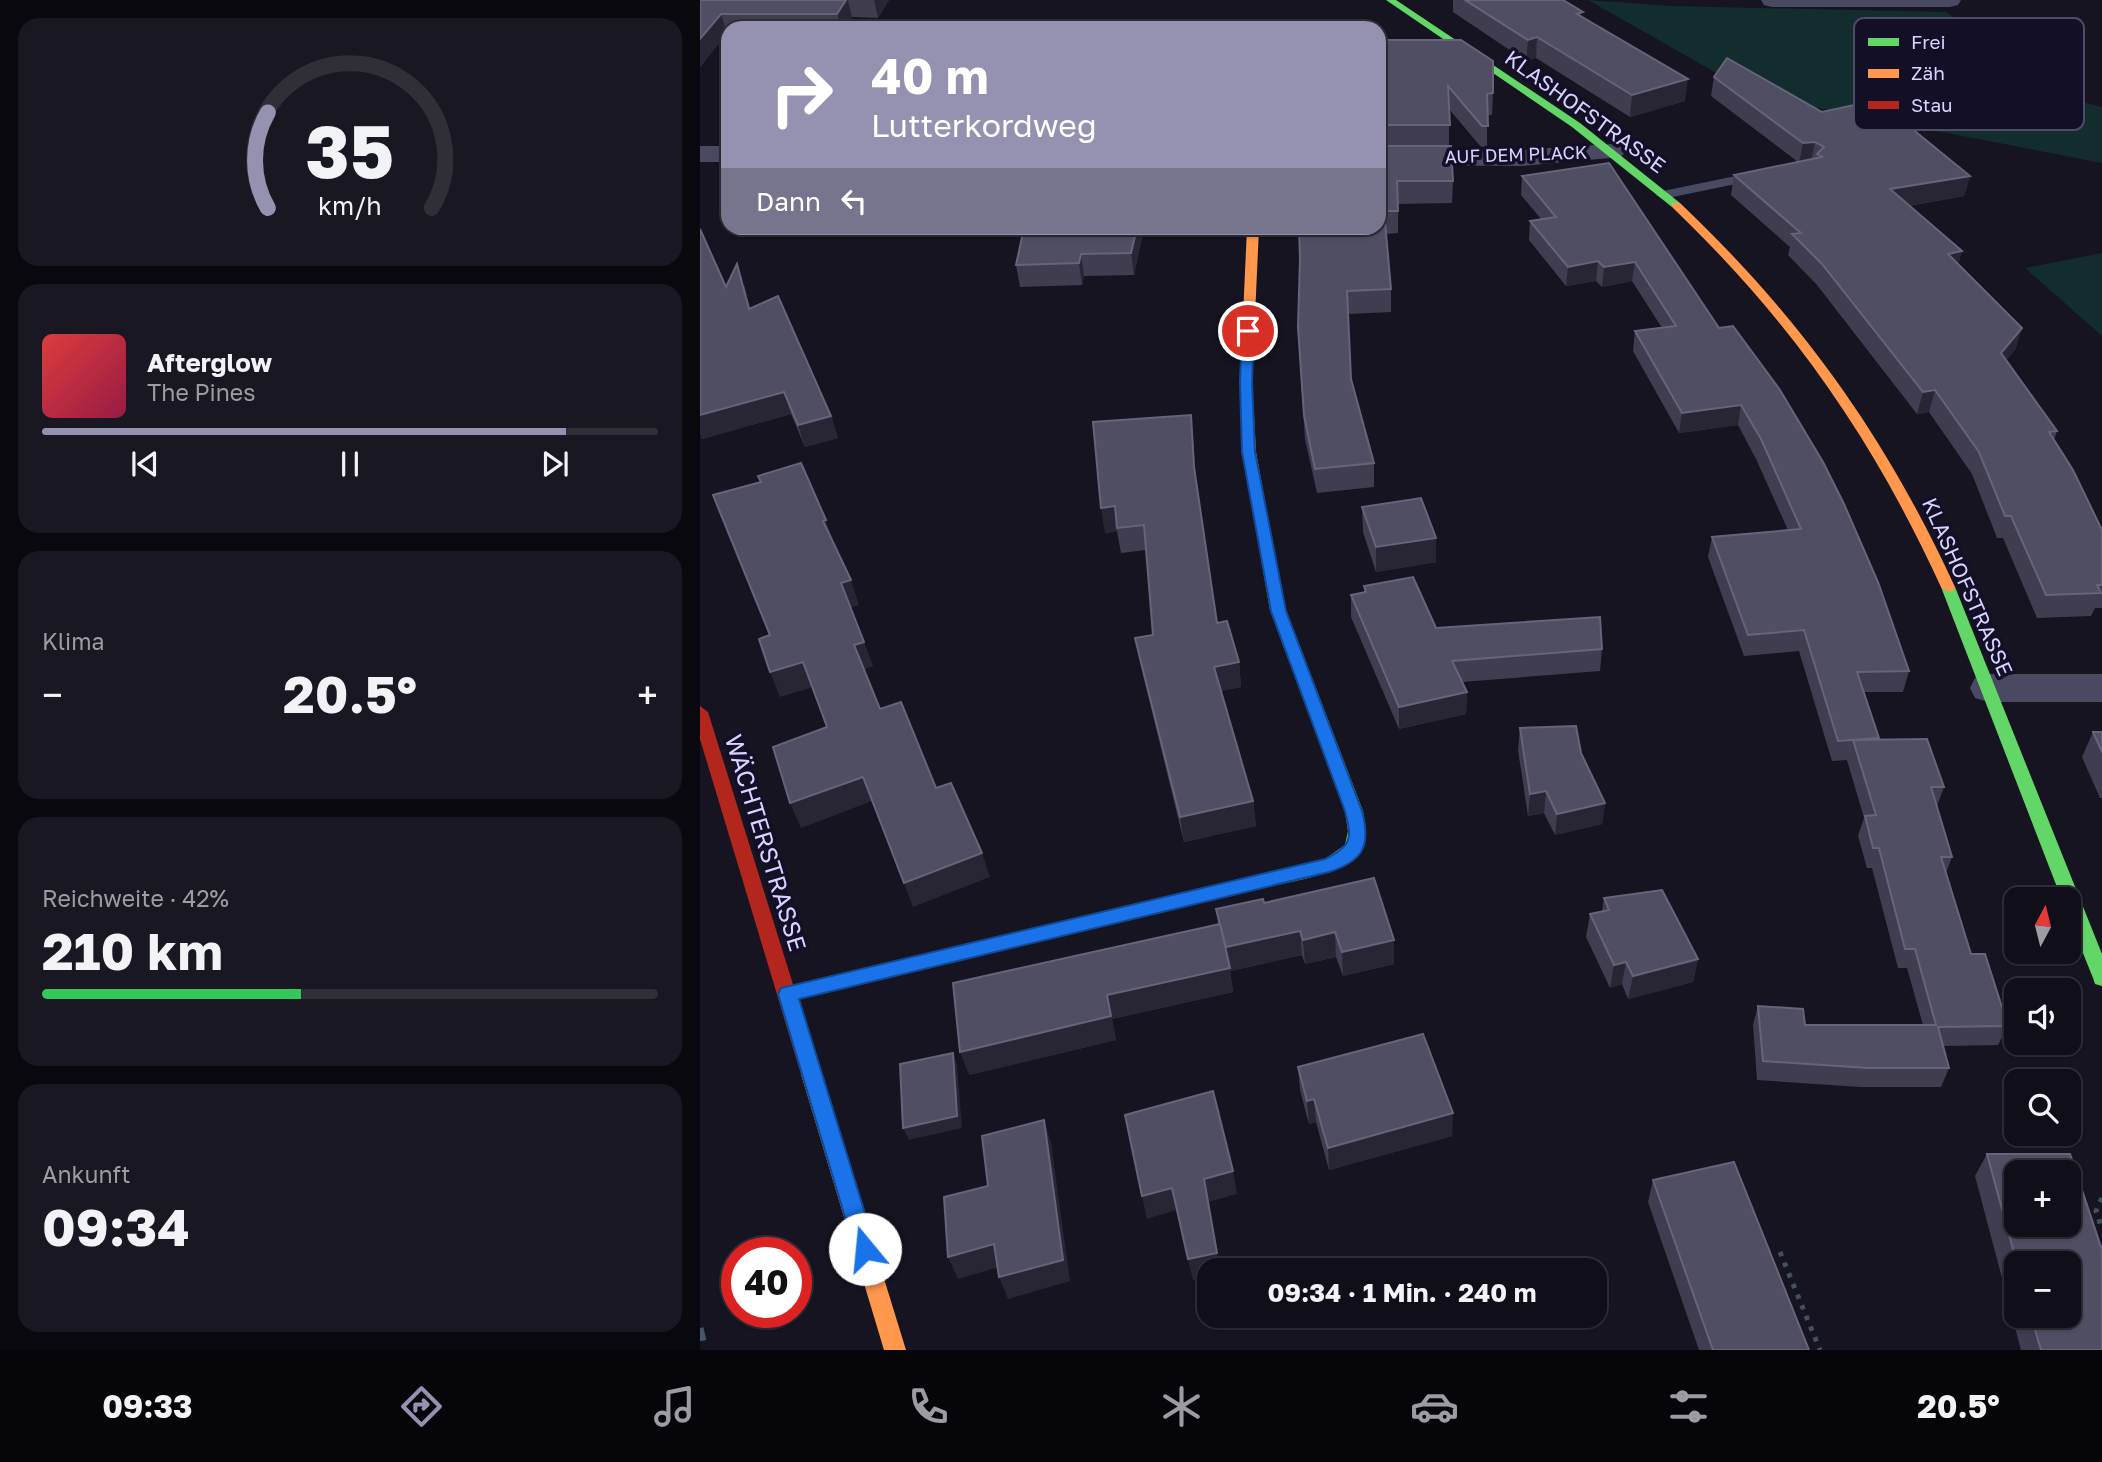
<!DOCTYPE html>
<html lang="de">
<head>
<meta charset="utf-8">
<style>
	:root { --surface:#100f19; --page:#191822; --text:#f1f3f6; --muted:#9c9ca2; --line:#302f38; --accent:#9591b1 }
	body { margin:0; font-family:"Golos Text",sans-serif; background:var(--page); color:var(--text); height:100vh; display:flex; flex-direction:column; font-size:26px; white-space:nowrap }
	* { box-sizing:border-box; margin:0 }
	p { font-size:23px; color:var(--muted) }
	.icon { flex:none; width:38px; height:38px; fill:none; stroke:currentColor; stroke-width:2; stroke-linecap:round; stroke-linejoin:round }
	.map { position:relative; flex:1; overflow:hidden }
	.sheet { display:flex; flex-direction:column; gap:18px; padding:18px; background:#09080e; width:700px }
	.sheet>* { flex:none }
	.banner { position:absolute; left:21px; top:21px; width:665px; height:214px; border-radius:21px; box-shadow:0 2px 5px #0004,0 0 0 2px var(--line); background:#9591b1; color:#fff; overflow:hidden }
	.needle { width:46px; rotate:7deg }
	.tools { position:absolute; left:1304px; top:887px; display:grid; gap:14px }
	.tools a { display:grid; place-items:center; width:77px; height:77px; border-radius:14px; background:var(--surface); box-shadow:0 2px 5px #0004,0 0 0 2px var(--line); font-size:35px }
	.speed { position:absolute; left:21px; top:1237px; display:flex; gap:14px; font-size:35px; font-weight:700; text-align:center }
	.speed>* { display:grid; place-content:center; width:91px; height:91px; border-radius:50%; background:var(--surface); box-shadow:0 2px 5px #0004,0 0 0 2px var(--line); line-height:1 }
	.speed .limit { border:10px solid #d22; background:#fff; color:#111 }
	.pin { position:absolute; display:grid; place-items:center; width:60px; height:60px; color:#fff; margin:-30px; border:4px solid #fff; border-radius:50%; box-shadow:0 2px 7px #0007 }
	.me { position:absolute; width:77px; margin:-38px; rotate:343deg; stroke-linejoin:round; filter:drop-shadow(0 0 5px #0008) }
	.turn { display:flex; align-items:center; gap:24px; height:147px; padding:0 35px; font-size:32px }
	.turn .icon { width:91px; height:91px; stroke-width:2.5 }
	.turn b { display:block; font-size:49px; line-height:60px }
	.then { display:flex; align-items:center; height:66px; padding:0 35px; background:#0003; gap:14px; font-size:26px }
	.big { font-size:52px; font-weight:700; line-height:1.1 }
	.sheet .widget { flex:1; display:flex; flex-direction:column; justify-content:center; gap:10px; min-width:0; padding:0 24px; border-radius:21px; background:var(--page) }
	.sheet .dial { align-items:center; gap:0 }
	.dial svg { height:182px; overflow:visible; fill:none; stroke:var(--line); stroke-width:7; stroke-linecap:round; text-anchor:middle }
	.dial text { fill:var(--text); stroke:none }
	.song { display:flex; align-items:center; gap:21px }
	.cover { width:84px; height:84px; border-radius:10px; background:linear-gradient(135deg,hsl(0 70% 55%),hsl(340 70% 35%)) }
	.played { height:7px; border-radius:4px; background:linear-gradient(90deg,var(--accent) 85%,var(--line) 85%) }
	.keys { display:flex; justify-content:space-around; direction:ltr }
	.heat { display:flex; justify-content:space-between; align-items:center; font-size:38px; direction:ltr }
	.charge { height:10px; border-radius:5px; background:linear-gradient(90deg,#34c759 42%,var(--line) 0) }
	.trip { position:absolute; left:497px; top:1258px; width:410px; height:70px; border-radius:21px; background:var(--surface); box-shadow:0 2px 5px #0004,0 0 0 2px var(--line); font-weight:700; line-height:70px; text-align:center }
	.dock { display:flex; height:112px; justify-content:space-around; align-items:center; background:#06060a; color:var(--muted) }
	.dock .icon { width:49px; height:49px }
	.dock .selected { color:var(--accent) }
	.dock b { font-size:32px; color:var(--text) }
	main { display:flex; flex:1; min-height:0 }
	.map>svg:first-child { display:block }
	.green { fill:#132c2d }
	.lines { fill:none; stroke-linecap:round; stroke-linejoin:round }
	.path { stroke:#44505f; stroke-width:5; stroke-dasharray:4.5 7; stroke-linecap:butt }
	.lane { fill:#4a4962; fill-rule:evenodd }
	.street { fill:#4a4962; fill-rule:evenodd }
	.fast { fill:#63d668; fill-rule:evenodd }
	.slow { fill:#ff974d; fill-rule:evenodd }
	.jam { fill:#b3261e; fill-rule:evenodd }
	.rail { stroke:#43596b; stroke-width:7; stroke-dasharray:13 11; stroke-linecap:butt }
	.wall { fill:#403d50; fill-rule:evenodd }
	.shaded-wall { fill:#282635 }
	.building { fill:#504e63; stroke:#66637b; stroke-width:2; fill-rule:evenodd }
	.route { fill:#1a73e8; stroke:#114b97; stroke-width:2 }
	.labels { text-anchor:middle; stroke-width:7; stroke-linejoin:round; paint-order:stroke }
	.far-street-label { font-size:18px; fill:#d9d4ff; stroke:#130f26 }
	.street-label { font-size:21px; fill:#d9d4ff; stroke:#130f26 }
	.near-street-label { font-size:24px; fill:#d9d4ff; stroke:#130f26 }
	.key { fill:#130f26; stroke:#4e4a67; stroke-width:2 }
	.key-label { font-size:19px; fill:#d9d4ff }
</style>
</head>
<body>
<main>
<section class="sheet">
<div class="widget dial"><svg viewBox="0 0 100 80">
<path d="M14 69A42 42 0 1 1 86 69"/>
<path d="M14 69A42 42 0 0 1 14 27" stroke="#9591b1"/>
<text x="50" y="56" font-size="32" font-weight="700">35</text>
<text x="50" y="72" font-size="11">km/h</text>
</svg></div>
<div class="widget">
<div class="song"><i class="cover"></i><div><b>Afterglow</b><p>The Pines</p></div></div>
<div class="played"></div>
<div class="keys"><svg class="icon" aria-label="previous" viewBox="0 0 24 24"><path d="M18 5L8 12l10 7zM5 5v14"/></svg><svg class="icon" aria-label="pause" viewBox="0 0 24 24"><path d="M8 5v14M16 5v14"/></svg><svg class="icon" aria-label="next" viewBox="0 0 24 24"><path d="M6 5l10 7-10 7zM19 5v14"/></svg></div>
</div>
<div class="widget"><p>Klima</p>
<div class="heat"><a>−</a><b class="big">20.5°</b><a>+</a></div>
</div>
<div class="widget"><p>Reichweite · 42%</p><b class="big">210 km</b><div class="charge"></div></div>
<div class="widget"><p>Ankunft</p><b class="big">09:34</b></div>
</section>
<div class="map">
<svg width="1402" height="1350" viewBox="0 0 1402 1350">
	<rect width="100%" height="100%" fill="#161421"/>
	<g class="green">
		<path d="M888,0L971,6L1246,12L1382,102L1402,107V163L1102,105L1080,109Z"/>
		<path d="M1402,253V336L1325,268Z"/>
	</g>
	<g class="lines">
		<g class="path">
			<path d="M1402,1198L1396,1211L1402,1229"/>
			<path d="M1080,1252L1120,1350"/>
		</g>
		<path class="lane" d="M1060,171L1067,175L1065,178L963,199L956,195L963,191Z"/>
		<g class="street">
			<path d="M1061,0H1261L1258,5L1250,7H1072L1064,5Z"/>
			<path d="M912,144L921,147L925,152L921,157L822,166L679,165V149L822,150Z"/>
			<rect x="0" y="146" width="28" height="16"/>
			<path d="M1289,674H1402V702H1289L1275,698L1270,688L1275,678Z"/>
		</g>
		<g class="fast">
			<path d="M686,0H696L880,123L980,203V207H972L872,127Z"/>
			<path d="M562,519L569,524L586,610L663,811C664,820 667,829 665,838C659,875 586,882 556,889L550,887L547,882L550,877L625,859L645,845L648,831L645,811L570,610L555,524Z"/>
			<path d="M1248,582L1255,587L1402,954V986L1395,984L1393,978L1368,916V900H1362L1241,587Z"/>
		</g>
		<g class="slow">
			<path d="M972,203H980C1101,318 1185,435 1255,587L1253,591L1248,592L1241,587C1172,437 1091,321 972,207Z"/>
			<path d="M547,228H559L552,382L556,452L569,524L562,529L555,524L542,452L540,382Z"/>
			<path d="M556,875L562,877L565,882L562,887L556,889L88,1002L81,1000L79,994L81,988L88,986Z"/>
			<path d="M111,1065L118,1068L121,1074L206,1350H184L101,1074L104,1068Z"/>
		</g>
		<path class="jam" d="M0,706L8,712L121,1074L118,1080L111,1083L104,1080L101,1074L0,739Z"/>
		<path class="rail" d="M0,1328L5,1350"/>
	</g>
	<g class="wall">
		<path d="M0,0H189L178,18L152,17L146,28H28V33H27L0,67Z"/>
		<path d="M753,0H863L985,101L930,117L836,58L826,61L753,12Z"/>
		<path d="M679,40L793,93L792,115H787V147H781L749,109V146L753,181L752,203L698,204V233L686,234L691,289V312L648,314L651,379L674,463V487L617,493L605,439L599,350L679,228Z"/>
		<path d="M1014,77L1122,112L1185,126L1270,176L1264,196L1209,206L1262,251L1258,264L1322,328L1315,350L1306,360L1357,431L1354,440L1402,530V608H1395L1391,616L1337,618L1303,538H1297L1272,474L1229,412L1217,414L1117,285L1088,255L1090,247L1031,195L1034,175L1098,162L1011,96Z"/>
		<path d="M909,163L1209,671L1203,692H1163L1179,738L1178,740L1244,787L1237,806L1252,857L1246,873L1271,954L1308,1026L1298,1045L1243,1046L1249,1068L1241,1087H1160L1057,1080L1053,1025L1058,1006L1105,1025H1223L1207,968H1198L1172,868H1167L1158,836L1164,818L1147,760L1132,761L1099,651L1044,656L1008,557L1012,537L1088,530L1056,459L1038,425L979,433L933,351L935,331L962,328L932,281L902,287L896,281L866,286L829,240L830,221L841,219L821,195L822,176Z"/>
		<path d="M444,228L434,275L384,276L382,285L320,287L316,265Z"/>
		<path d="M0,229L26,287L44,285L50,308L131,416L138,438L105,447L91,414L2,439L0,433Z"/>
		<path d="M493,439L496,482L517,623L539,662L541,687L521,691L553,801L556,826L484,842L440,663L435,638L453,635L446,550L421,553L417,531L405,533Z"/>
		<path d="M662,507L736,538V562L676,572L663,532Z"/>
		<path d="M664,586L736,628L902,649L900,671L762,682L767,692L766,714L699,729L651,617V595L664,592Z"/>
		<path d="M820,728L881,753L905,803L902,824L855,835L844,813L828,816L818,750Z"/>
		<path d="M1393,732H1402V798H1400L1382,757Z"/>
		<path d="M674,878L694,964L643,976L636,957L605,964L602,955L530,971L533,992L412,1019L416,1040L269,1075L518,924L516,909L564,903Z"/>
		<path d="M904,898L998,959L993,982L928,999L922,984L910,988L886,937L890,914L902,911Z"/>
		<path d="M598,1067L752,1136L629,1170L616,1122L609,1124L600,1090Z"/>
		<path d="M1287,1154H1370L1402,1250V1350H1321L1275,1176ZM1316,1172H1368V1225H1316ZM1316,1264H1368V1316H1316Z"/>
		<path d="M953,1180L1109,1350H999L948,1202Z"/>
	</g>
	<g class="shaded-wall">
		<path d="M146,0H148L152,17L146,28H141L137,14Z"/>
		<path d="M174,0H189L178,18Z"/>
		<path d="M21,14L27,33L0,67V39Z"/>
		<path d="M837,37L836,58L826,61L828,40Z"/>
		<path d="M988,79L985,101L930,117L932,95Z"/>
		<path d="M1115,142L1111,162L1099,163L1103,143Z"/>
		<path d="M1270,176L1264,196L1185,210L1190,189Z"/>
		<path d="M437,228H444L434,275L431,253Z"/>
		<path d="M1262,251L1256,272L1248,254Z"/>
		<path d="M381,254L384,276L382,285L379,263Z"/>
		<path d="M898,261L896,281L866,286L868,267Z"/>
		<path d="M935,262L932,281L902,287L904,267Z"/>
		<path d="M1322,328L1315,350L1294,375L1301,353Z"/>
		<path d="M1235,390L1229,412L1217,414L1223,392Z"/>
		<path d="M84,392L91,414L2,439L0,433V415Z"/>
		<path d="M1041,405L1038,425L979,433L982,413Z"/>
		<path d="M491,415L493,439L497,492L494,467Z"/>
		<path d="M131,416L138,438L105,447L98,425Z"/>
		<path d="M415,506L417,531L405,533L401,508Z"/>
		<path d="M126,520L134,545L123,521Z"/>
		<path d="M736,538V562L676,572V547Z"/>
		<path d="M151,580L159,605L149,608L141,583Z"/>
		<path d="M164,642L173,666L163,670L154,645Z"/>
		<path d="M103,662L113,687L80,697L70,672Z"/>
		<path d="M539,662L541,687L517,692L514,667Z"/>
		<path d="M767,692L766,714L699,729V707Z"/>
		<path d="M163,777L172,801L101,828L90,803Z"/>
		<path d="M846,791L844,813L828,816L830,794Z"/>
		<path d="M553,801L556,826L484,842L480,817Z"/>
		<path d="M905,803L902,824L855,835L857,814Z"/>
		<path d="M282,853L290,877L213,907L204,883Z"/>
		<path d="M600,931L602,955L530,971L533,992L412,1019L416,1040L269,1075L260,1052L407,995L529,968L526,947Z"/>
		<path d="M635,932L636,957L605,964L603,940Z"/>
		<path d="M694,940V964L643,976L642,952Z"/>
		<path d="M998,959L993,982L928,999L933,976Z"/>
		<path d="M926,962L922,984L910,988L914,965Z"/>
		<path d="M253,1053L257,1065L262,1128L209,1140L203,1128Z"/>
		<path d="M614,1099L616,1122L609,1124L607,1101Z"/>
		<path d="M753,1113L752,1136L629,1170L628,1148Z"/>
		<path d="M344,1120L351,1143L370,1281L308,1299L299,1277Z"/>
		<path d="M533,1171L537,1194L508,1202L520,1270H509V1277L493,1280L488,1259L504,1179Z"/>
		<path d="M472,1188L476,1210L447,1219L442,1196Z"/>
		<path d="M294,1244L303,1266L258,1279L248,1257Z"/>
	</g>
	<g class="building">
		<path d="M0,0H146L137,14H21L0,39Z"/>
		<path d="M765,0H863L883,12L877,14L988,79L932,95L837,37L828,40Z"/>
		<path d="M679,40H761L793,61V93L787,94L788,126H782L748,86L750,125H679Z"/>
		<path d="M1027,58L1122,112L1154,105L1185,126L1205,123L1270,176L1190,189L1262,251L1248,254L1322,328L1301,353L1357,431L1349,432L1373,470L1402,530V585H1397L1401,593L1346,595L1311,516H1305L1279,452L1235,390L1223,392L1122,264L1092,234L1101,233L1034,175L1122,157L1117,154L1124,147L1115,142L1103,143L1014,77Z"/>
		<path d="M679,146H751L753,181H697L698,211H684L691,289L647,291L651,379L674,463L615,469L604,415L598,327L600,259L599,228H679Z"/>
		<path d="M909,163L1019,328L1033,326L1080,390L1123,462L1144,504L1178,582L1209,671L1157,672L1179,738L1138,741L1104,630L1048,635L1012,537L1101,529L1061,439L1041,405L982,413L935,331L976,326L935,262L904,267L898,261L868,267L830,221L856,217L822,176Z"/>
		<path d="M324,228H437L431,253L381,254L379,263L316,265Z"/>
		<path d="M0,229L26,287L37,264L49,309L78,296L131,416L98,425L84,392L0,415Z"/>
		<path d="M491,415L494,467L517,623L527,621L539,662L514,667L553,801L480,817L435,638L453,635L444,525L417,528L415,506L401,508L393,422Z"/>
		<path d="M101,463L126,520L123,521L151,580L141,583L164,642L154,645L180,709L201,702L236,788L251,783L282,853L204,883L163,777L90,803L73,747L127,727L103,662L70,672L59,639L70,635L13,495L61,482L58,476Z"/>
		<path d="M721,498L736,538L676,547L662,507Z"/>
		<path d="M713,577L736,628L900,617L902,649L752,661L767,692L699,707L651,595L666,592L664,586Z"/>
		<path d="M876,726L881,753L905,803L857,814L846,791L830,794L820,728Z"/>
		<path d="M1393,732H1402V752Z"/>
		<path d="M1227,739L1244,787H1231L1252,857H1241L1271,954H1285L1308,1026L1238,1027L1249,1068H1168L1063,1061L1058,1006L1103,1009L1105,1025H1236L1215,949H1205L1179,848H1173L1165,816L1176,815L1153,740Z"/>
		<path d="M674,878L694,940L642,952L635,932L603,940L600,931L526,947L516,909L563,899L564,903Z"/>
		<path d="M962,890L998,959L933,976L926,962L914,965L890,914L909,910L904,898Z"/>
		<path d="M520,924L530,968L407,995L411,1016L260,1052L253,983Z"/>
		<path d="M723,1034L753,1113L628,1148L614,1099L607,1101L598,1067Z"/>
		<path d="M253,1053L257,1116L203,1128L200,1064Z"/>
		<path d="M513,1091L533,1171L504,1179L517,1253L488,1259L472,1188L442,1196L425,1115Z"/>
		<path d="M344,1120L363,1260L299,1277L294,1244L248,1257L244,1197L288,1186L282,1136Z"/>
		<path d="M1287,1154H1370L1402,1250V1350H1341L1331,1316H1368V1264H1317ZM1316,1172H1368V1225H1316Z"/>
		<path d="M1034,1162L1109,1350H1013L953,1180Z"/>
	</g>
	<path class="route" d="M548,327L554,331L552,382L555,452L586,611L662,811C671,845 664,861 629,872L99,999L176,1249L172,1257L165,1260L157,1257L78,994L81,988L625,859C652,846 652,839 645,811L571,611L542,452L540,382L542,331Z"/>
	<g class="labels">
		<g class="far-street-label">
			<text transform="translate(816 155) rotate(-2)" y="6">AUF DEM PLACK</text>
		</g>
		<g class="street-label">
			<text transform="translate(885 112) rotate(36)" y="7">KLASHOFSTRASSE</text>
			<text transform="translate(1267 587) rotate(66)" y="7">KLASHOFSTRASSE</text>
		</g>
		<g class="near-street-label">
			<text transform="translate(65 843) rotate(73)" y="8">WÄCHTERSTRASSE</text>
		</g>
	</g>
	<rect x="1154" y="18" width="230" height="112" rx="10" class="key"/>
	<rect x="1168" y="38" width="31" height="8" fill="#63d668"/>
	<rect x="1168" y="69" width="31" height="9" fill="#ff974d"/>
	<rect x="1168" y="101" width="31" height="8" fill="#b3261e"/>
	<g class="key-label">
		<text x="1211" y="49">Frei</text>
		<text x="1211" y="80">Zäh</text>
		<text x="1211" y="112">Stau</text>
	</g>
</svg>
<div class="tools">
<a><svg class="needle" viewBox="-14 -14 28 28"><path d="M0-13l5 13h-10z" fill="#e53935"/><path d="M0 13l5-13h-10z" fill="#9c9ca2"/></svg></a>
<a><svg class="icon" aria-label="sound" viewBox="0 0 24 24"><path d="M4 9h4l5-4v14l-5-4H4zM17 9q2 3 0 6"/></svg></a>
<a><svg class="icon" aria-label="search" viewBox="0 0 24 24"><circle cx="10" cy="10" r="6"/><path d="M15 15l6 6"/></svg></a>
<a>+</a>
<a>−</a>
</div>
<div class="speed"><div class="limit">40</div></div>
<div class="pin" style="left:548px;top:331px;background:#d93025"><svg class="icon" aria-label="arrive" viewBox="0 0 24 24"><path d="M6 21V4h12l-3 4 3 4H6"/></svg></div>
<svg class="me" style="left:165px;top:1249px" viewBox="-20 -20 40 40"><circle r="19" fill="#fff"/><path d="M0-13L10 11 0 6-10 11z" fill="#1a73e8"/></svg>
<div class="trip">09:34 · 1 Min. · 240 m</div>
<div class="banner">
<div class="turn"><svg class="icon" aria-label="right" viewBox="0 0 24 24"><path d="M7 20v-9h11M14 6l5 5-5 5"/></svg><div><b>40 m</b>Lutterkordweg</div></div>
<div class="then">Dann<svg class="icon" aria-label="left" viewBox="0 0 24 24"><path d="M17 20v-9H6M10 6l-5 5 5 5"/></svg></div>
</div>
</div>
</main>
<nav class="dock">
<b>09:33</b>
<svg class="icon selected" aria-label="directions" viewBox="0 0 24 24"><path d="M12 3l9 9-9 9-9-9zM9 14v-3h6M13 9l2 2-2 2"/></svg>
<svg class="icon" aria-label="music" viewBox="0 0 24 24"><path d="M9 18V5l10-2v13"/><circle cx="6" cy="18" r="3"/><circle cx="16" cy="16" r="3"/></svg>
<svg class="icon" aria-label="phone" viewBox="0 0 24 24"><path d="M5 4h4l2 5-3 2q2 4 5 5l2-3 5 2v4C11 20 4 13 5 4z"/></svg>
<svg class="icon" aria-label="climate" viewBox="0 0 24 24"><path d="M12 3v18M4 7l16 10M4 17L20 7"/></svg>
<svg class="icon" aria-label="car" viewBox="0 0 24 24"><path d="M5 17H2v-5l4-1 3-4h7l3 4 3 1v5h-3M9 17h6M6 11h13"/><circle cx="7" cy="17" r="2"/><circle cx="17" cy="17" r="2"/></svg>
<svg class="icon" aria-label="filters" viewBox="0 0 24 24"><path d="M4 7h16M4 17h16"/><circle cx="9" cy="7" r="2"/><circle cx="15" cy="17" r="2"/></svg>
<b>20.5°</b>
</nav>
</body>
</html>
